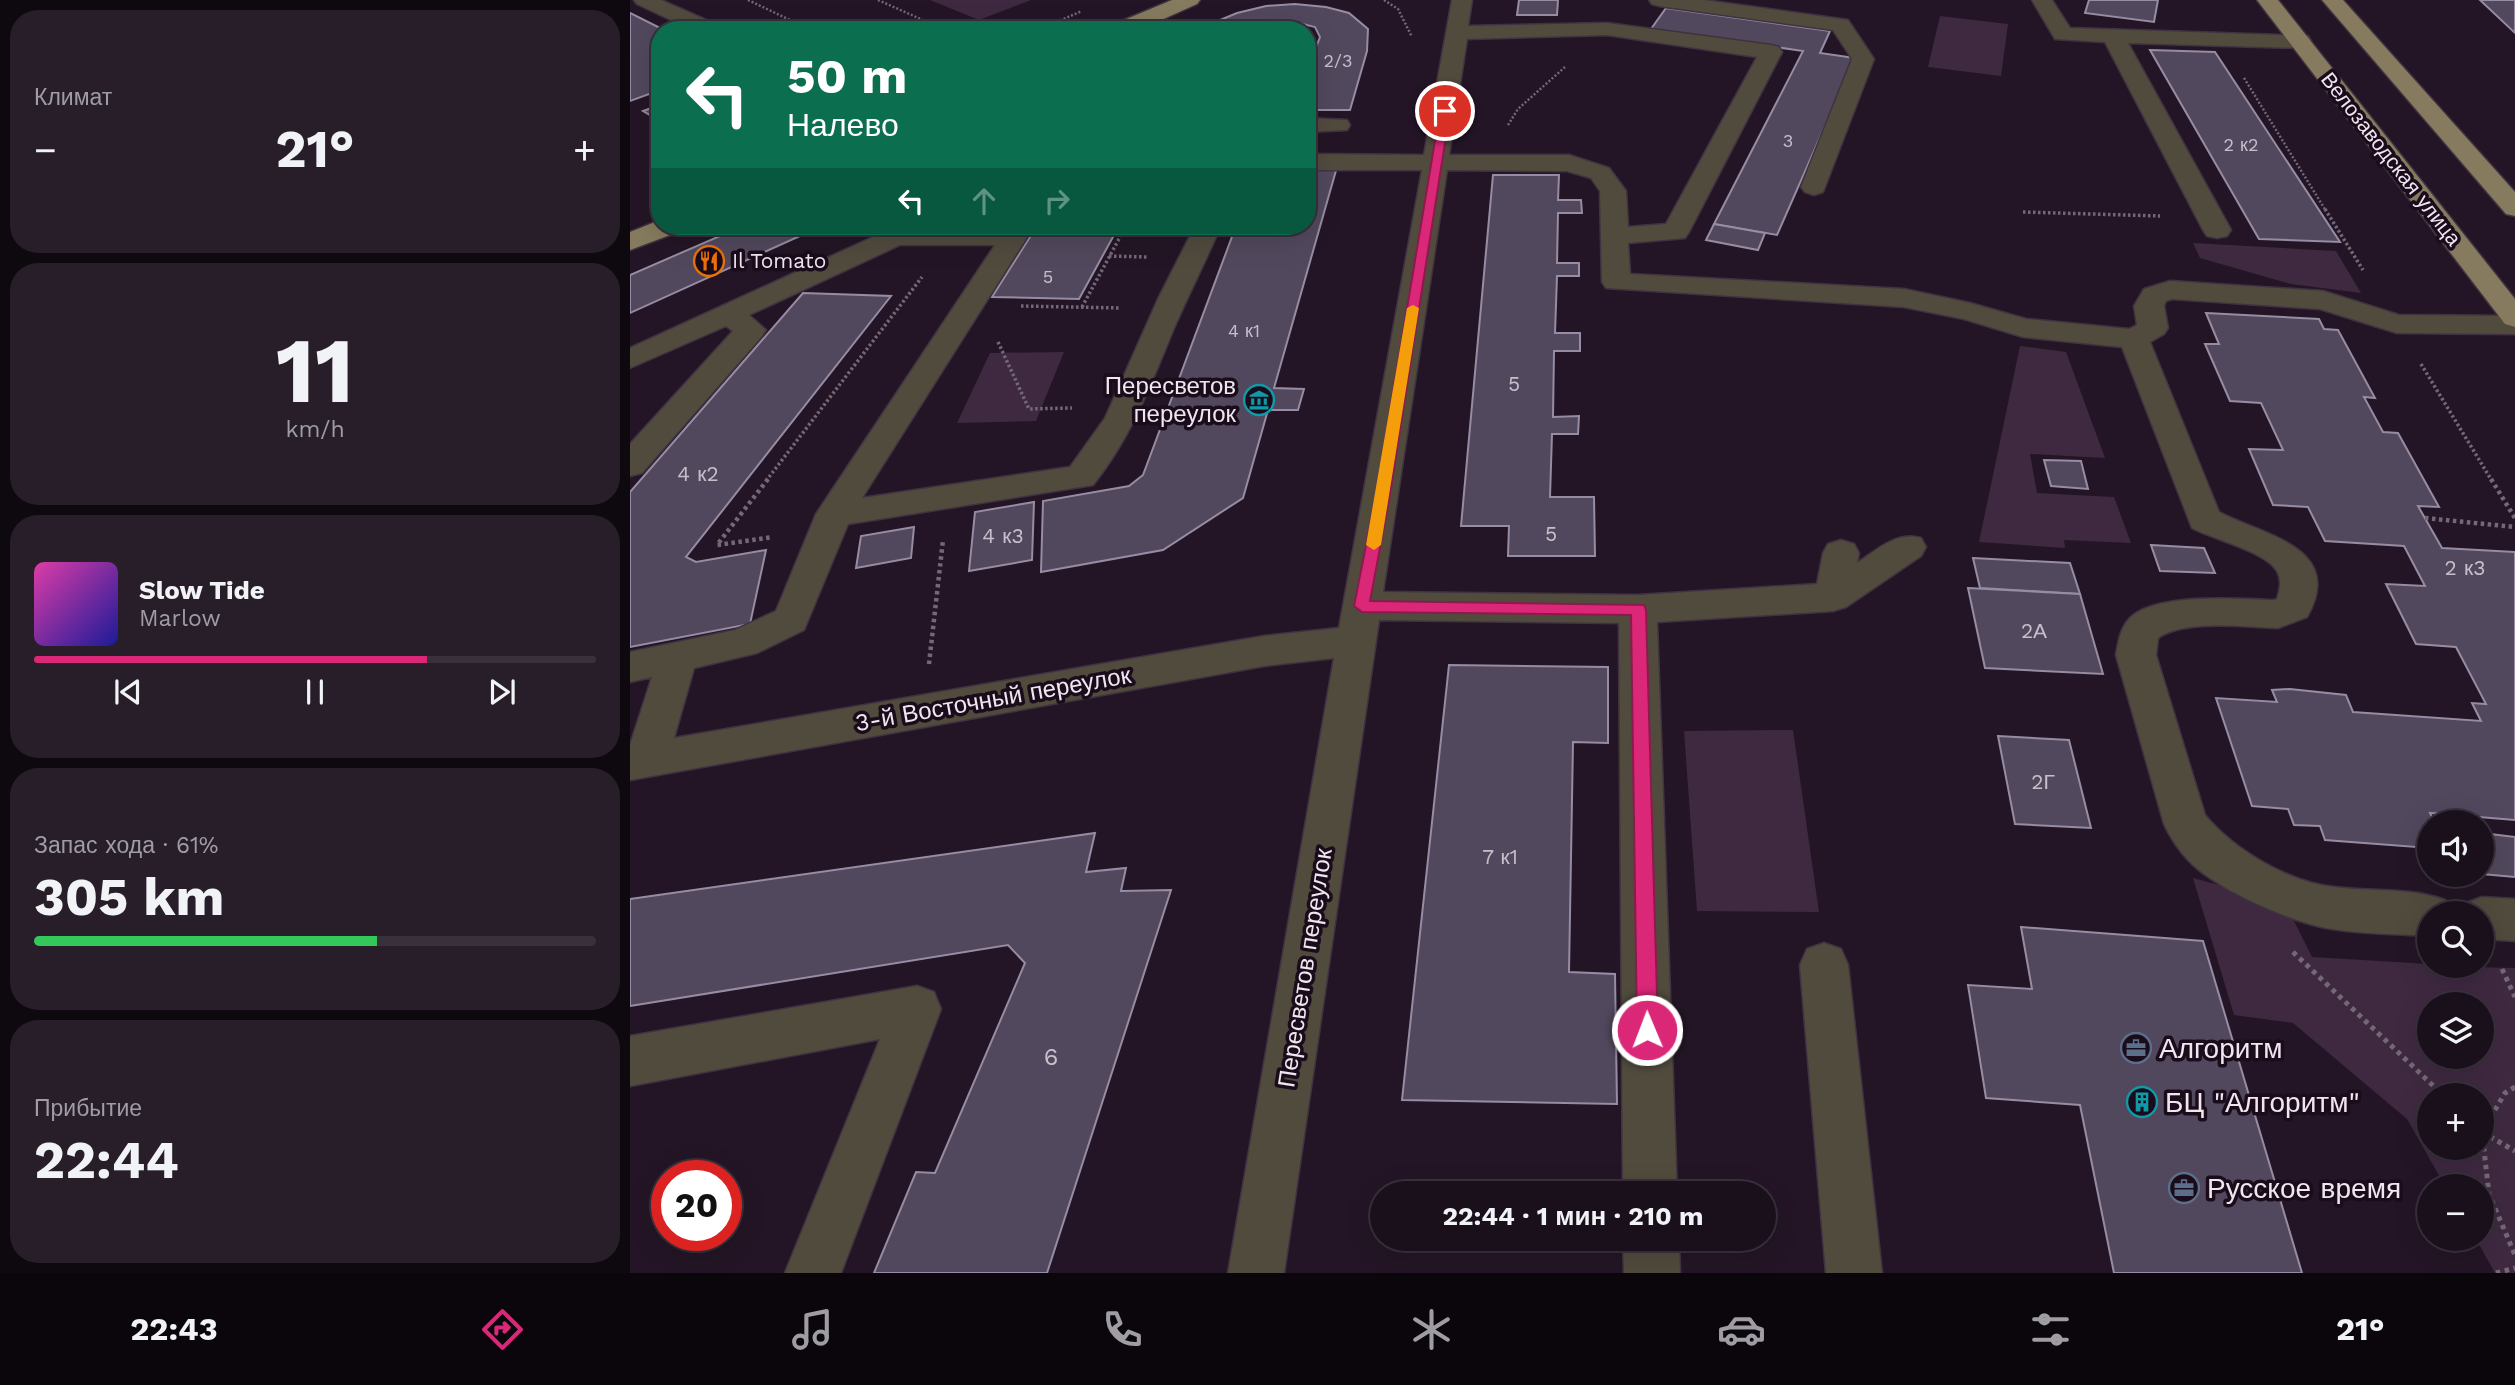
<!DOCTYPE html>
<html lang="ru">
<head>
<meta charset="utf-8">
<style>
	:root { --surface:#1a101c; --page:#271e29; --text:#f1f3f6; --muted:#9f9da3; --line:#38303b; --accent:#db2777 }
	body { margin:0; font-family:"Work Sans",sans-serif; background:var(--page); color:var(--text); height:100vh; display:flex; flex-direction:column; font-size:26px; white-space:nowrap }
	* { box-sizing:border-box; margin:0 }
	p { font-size:23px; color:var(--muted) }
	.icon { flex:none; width:38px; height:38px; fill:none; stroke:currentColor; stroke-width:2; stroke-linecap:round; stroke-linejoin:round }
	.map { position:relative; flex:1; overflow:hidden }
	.sheet { display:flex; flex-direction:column; gap:10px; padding:10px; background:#0e090f; width:630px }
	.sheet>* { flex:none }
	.guide { position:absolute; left:21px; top:21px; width:665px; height:214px; border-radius:28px; box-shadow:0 7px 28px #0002,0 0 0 2px var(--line); background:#0b6e4f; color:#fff; overflow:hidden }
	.fabs { position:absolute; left:1787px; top:810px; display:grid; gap:14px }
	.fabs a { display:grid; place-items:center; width:77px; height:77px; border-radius:50%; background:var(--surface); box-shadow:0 7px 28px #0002,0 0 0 2px var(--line); font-size:35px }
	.speed { position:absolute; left:21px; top:1160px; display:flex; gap:14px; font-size:35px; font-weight:700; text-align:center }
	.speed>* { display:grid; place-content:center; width:91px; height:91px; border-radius:50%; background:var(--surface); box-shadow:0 7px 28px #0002,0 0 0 2px var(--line); line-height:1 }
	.speed .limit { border:10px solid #d22; background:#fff; color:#111 }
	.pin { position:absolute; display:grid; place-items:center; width:60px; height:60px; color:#fff; margin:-30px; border:4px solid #fff; border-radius:50%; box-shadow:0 2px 7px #0007 }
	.me { position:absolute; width:77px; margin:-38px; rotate:359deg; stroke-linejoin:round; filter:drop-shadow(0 0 5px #0008) }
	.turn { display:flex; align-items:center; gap:24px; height:147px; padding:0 21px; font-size:32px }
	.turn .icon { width:91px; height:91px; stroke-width:2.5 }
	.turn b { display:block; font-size:49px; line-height:60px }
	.lanes { display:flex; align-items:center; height:66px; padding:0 21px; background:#0003; justify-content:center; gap:35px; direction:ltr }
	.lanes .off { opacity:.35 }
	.big { font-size:52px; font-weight:700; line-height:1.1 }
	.sheet .card { flex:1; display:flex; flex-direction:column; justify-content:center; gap:10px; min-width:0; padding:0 24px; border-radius:28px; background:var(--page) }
	.sheet .dial { align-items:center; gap:0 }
	.dial b { font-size:91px; line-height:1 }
	.song { display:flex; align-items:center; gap:21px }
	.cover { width:84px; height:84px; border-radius:10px; background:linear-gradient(135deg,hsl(320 70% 55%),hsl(240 70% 35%)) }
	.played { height:7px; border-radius:4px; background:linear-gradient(90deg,var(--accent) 70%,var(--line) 70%) }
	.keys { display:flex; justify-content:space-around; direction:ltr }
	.heat { display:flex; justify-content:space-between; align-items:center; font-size:38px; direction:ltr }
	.charge { height:10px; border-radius:5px; background:linear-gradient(90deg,#34c759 61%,var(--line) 0) }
	.trip { position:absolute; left:740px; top:1181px; width:406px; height:70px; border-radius:35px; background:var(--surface); box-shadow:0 7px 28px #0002,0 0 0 2px var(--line); font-weight:700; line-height:70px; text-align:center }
	.tabs { display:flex; height:112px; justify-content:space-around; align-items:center; background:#0a060b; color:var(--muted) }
	.tabs .icon { width:49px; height:49px }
	.tabs .selected { color:var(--accent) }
	.tabs b { font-size:32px; color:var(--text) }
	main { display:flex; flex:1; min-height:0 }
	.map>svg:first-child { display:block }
	.green { fill:#3e2941; fill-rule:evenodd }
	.building { fill:#51485d; stroke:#968ca3; stroke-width:2 }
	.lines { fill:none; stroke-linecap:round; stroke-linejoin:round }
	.minor-casing { stroke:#403241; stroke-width:3 }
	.major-casing { stroke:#403241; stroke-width:3 }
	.path-far3 { stroke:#746876; stroke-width:2.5; stroke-dasharray:2 2; stroke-linecap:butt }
	.path-far2 { stroke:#746876; stroke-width:3.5; stroke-dasharray:2.5 2.5; stroke-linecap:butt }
	.path-far1 { stroke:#746876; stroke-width:4.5; stroke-dasharray:3.5 3.5; stroke-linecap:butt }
	.path { stroke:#746876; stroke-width:5; stroke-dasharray:4.5 4.5; stroke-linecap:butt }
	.minor { fill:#504b3d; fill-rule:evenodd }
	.major { fill:#867b5e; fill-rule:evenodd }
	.route { fill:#db2777; stroke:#8e194d; stroke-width:2 }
	.slow { fill:#f59e0b }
	.labels { text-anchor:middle; stroke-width:7; stroke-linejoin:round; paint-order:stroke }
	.far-number-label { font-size:18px; fill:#c8becb }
	.far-street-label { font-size:21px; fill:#efe6f0; stroke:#1a0c1b }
	.far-poi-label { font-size:21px; fill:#efe6f0; stroke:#1a0c1b; text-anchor:start }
	.number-label { font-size:21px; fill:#c8becb }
	.poi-label { font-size:24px; fill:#efe6f0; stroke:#1a0c1b; text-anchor:end }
	.street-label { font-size:24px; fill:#efe6f0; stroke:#1a0c1b }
	.near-number-label { font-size:24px; fill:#c8becb }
	.near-poi-label { font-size:28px; fill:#efe6f0; stroke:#1a0c1b; text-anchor:start }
</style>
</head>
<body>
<main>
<section class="sheet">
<div class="card"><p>Климат</p>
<div class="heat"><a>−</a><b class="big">21°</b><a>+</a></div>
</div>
<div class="card dial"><b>11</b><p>km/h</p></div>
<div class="card">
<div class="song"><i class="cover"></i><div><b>Slow Tide</b><p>Marlow</p></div></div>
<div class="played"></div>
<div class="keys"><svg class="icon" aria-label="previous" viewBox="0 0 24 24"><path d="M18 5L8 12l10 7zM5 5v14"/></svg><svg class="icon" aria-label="pause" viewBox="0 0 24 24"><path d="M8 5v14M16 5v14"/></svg><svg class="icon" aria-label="next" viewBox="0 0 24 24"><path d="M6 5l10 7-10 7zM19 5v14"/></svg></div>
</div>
<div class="card"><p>Запас хода · 61%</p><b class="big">305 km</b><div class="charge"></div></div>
<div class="card"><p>Прибытие</p><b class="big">22:44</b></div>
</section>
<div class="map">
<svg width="1885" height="1273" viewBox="0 0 1885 1273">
	<rect width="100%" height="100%" fill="#231525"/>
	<g class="green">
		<path d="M300,0H401L349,20Z"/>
		<path d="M1310,16L1378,24L1371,76L1298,67Z"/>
		<path d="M1563,243L1706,251L1731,293L1661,284L1570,258Z"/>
		<path d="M1390,346L1436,352L1475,458L1400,454L1407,493L1484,497L1501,543L1434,540L1435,548L1349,542Z"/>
		<path d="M434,352L406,421L327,423L360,353Z"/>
		<path d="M1163,730L1189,912L1067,911L1054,731Z"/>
		<path d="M1563,878L1655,903L1682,957L1799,964V966L1885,968V1273H1865L1846,1239H1852V1186H1815L1777,1119L1663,1023L1604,1015ZM1799,1004H1852V1057H1799ZM1799,1096H1852V1148H1799Z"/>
	</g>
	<g class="building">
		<path d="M889,0H928L927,15H887Z"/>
		<path d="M1459,0H1528L1524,22L1455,13Z"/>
		<path d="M1850,0H1885V33Z"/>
		<path d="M665,4L696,7L719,13L738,29L737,51L720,110H677V71L690,37L685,27L665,22L640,24L627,30H566L607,13L636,6Z"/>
		<path d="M1036,8L1200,31L1190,53L1225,58L1147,235L1084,224L1173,51L1021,29Z"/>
		<path d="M0,13L34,30H30V90L0,101Z"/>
		<path d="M1520,50L1585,52L1710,242L1629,239Z"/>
		<path d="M30,105V121L13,111Z"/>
		<path d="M677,167H707L644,388L674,389L668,410H638L613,498L533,550L411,572L413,501L499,486L513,475L606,226H677Z"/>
		<path d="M863,175H929L928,200H951L952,213H928L927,263H949V276H927L925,333H950V351H924L923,417L949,416L948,434H922L920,497H964L965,556H878L879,526H831Z"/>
		<path d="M1084,224L1135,233L1128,250L1076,240Z"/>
		<path d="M113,226H192L0,313V275Z"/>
		<path d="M407,226H489L449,299L362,297Z"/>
		<path d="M173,293L261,296L56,557L66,562L136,550L120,624L0,647V492Z"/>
		<path d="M1576,313L1689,319L1694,329L1708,330L1745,398L1734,397L1753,432L1768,433L1809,507L1788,506L1812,548L1885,552V820L1800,813L1804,822H1799V848L1695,840L1690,826L1664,825L1658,809L1622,806L1586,698L1647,702L1642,690L1660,689L1716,695L1723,712L1851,721L1842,703L1856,704L1826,647L1786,644L1756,584L1795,586L1774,546L1695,541L1678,507L1643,505L1619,449L1653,450L1631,403L1600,401L1575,344H1589Z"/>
		<path d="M1414,460L1451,461L1458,489L1421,486Z"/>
		<path d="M404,502L402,560L339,571L345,512Z"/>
		<path d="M284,527L281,558L226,568L231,536Z"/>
		<path d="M1521,545L1574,548L1585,573L1530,571Z"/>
		<path d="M1343,558L1440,563L1450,594L1350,588Z"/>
		<path d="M1338,588L1450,594L1473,674L1355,668Z"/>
		<path d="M819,665L978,667V743L943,742L939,972L985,974L987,1104L772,1100Z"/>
		<path d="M1368,736L1439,740L1461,828L1385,824Z"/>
		<path d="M465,833L456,872L496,868L491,891L541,890L417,1273H244L286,1172L305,1173L395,963L378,945L0,1006V899Z"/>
		<path d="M1852,833L1885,837V877L1852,874Z"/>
		<path d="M1391,927L1573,941L1672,1273H1484L1450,1105L1356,1098L1338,985L1402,989Z"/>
	</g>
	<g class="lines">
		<g class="minor-casing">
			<g id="minor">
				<path d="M4,0H31L88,25L91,30H62L7,4Z"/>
				<path d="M822,0H842L838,26L977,23L1141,45L1149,47L1152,52L1059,232L1055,238L998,243L1000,274L1274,289L1340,303L1396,319L1499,329L1507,325L1504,306L1514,289L1540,281L1693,291L1769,315L1885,316V334L1767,333L1690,309L1542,299L1536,301L1534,306L1538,328L1534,334L1520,342L1589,512C1632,535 1717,547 1677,617L1648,628C1615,627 1554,619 1528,638L1526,655L1575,815C1604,850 1658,882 1704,887C1741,892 1780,887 1815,900L1821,914H1799V936C1767,934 1734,934 1702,929C1663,923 1585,889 1558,860C1548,849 1540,837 1534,824L1486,655C1488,643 1490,629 1499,619C1524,592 1610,599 1644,600L1647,599C1650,589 1652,580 1647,571C1635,551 1582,539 1562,528L1492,347L1393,337L1334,319L1274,307L976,288L972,282L970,191L961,178L937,171L817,170L753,592L1008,595L1187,584L1193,553L1198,544L1211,540L1224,544L1229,553L1227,563C1247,550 1266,531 1291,538L1296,547L1291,556L1216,607L1203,611L1027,622L1047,1194H993L989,623L749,620L654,1273H598L704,658L634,666L0,780V745L22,677L0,682V652L105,630L146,611L186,514L365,245H270L119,315L136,330L132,336L12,473L0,476V444L103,331L96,326L0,368V348L256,231L266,229H376L378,226H404L232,498L440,467L475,418L528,299L565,226H591C576,260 559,294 544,328C521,384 501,438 463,485L218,524L174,630L127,653L64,668L44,738L634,636L709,628L792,170H677V154L794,155ZM977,35L1127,57L1036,224L998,227L996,191L979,168L939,155H819L837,39Z"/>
				<path d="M1019,0H1074L1218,20L1244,59L1193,192L1184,195L1175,192L1171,187L1222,59L1203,30L1029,6L1022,4Z"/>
				<path d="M1402,0H1422L1440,28L1678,36L1681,41L1678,46L1670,48L1498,43L1601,230L1597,236L1587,238L1577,236L1573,230L1475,42L1425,39Z"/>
				<path d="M677,118L717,120L720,125L717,130L677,132Z"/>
				<path d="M1852,897L1885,899V941L1852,939V914H1831L1836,903Z"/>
				<path d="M1194,943L1211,949L1218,965L1252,1273H1196L1170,965L1177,949Z"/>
				<path d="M287,986L304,992L311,1009L211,1273H155L250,1039L0,1086V1036Z"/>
				<path d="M993,1239H1049L1050,1273H994Z"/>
			</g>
		</g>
		<g class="major-casing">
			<g id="major">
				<path d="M542,0H570L567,4L509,30H479L482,25Z"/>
				<path d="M1627,0H1648L1885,299V327L1875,324Z"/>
				<path d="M1692,0H1713L1885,192V216L1876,214Z"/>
				<path d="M30,220V226H51L48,232L0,250V232Z"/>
			</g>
		</g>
		<g class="path-far3">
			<path d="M118,0L181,30"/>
			<path d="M248,0L313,29L310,30"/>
			<path d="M754,0L768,9L782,37"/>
			<path d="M408,30L452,11"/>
			<path d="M1614,78L1696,211"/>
			<path d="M878,125L888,109L935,67"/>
		</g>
		<g class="path-far2">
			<path d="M1695,209L1733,270"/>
			<path d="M1393,212L1530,216"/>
			<path d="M479,256L517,257"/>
			<path d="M391,306L490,308"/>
			<path d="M452,307L496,226"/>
			<path d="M368,342L399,409L442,408"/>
			<path d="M1791,364L1862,481"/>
			<path d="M136,481L292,277"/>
		</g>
		<g class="path-far1">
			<path d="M138,479L87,545L143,537"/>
			<path d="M1861,479L1885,518"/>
			<path d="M1795,518L1885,527"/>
			<path d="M299,664L313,540"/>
		</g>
		<g class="path">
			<path d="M1663,952L1814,1096"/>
			<path d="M1872,969L1885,997"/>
			<path d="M1885,1087L1875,1093L1852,1132L1859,1194L1885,1255"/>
			<path d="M1852,1132L1885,1151"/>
			<path d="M1866,1273L1885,1268"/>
		</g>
		<use href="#minor" class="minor"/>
		<use href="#major" class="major"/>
	</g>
	<path class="route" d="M815,108L820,111L759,500L740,601L1014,605L1016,610L1028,1030L1025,1037L1017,1040L1010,1037L1007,1030L1001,615L732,612L724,606L745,500L810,111Z"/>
	<path class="slow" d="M783,305L789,308L751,545L744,550L736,545L777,308Z"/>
	<defs>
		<g id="restaurant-ring" transform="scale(1.575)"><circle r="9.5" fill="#1a0c1b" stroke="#e8710a" stroke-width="1.5"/><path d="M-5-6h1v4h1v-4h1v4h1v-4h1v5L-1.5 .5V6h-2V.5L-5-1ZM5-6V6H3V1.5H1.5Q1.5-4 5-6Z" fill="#e8710a"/></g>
		<g id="museum-ring" transform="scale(1.575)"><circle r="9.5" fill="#1a0c1b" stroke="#0f9aa8" stroke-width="1.5"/><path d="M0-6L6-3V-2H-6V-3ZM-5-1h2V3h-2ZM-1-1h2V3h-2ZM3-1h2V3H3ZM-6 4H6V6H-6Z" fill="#0f9aa8"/></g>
		<g id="office-ring" transform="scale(1.575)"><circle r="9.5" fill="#1a0c1b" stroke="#5c6f8a" stroke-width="1.5"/><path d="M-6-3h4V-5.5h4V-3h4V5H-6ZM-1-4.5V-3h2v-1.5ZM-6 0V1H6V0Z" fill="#5c6f8a"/></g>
		<g id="building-ring" transform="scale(1.575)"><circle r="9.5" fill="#1a0c1b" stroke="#0f9aa8" stroke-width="1.5"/><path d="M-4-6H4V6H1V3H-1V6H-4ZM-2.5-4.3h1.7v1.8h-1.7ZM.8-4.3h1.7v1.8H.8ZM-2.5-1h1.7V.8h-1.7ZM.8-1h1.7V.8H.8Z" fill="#0f9aa8"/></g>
	</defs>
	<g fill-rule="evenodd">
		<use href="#restaurant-ring" x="79" y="261"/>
		<use href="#museum-ring" x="629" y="400"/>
		<use href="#office-ring" x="1506" y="1048"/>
		<use href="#building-ring" x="1512" y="1102"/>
		<use href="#office-ring" x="1554" y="1188"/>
	</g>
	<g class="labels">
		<g class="far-number-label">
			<text x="708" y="67">2/3</text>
			<text x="1158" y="147">3</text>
			<text x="1611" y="151">2 к2</text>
			<text x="418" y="283">5</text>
			<text x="614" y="337">4 к1</text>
		</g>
		<g class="far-street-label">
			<text transform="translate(1761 159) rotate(52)" y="7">Велозаводская улица</text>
		</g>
		<g class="far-poi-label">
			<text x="102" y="268">Il Tomato</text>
		</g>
		<g class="number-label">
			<text x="884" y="391">5</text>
			<text x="68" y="481">4 к2</text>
			<text x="921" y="541">5</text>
			<text x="373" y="543">4 к3</text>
			<text x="1835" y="575">2 к3</text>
			<text x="1404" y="638">2А</text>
			<text x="1413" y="789">2Г</text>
			<text x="870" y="864">7 к1</text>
		</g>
		<g class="poi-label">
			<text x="606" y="394">Пересветов<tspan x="606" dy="28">переулок</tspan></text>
		</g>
		<g class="street-label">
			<text transform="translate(363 699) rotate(-10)" y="8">3-й Восточный переулок</text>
			<text transform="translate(675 968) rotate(-81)" y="8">Пересветов переулок</text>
		</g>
		<g class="near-number-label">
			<text x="421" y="1065">6</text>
		</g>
		<g class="near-poi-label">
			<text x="1529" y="1058">Алгоритм</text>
			<text x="1535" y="1112">БЦ "Алгоритм"</text>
			<text x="1577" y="1198">Русское время</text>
		</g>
	</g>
</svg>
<div class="fabs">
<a><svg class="icon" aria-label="sound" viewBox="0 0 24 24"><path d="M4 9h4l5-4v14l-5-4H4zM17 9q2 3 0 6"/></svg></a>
<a><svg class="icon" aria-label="search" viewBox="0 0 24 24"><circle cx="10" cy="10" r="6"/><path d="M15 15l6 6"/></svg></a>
<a><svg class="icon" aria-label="layers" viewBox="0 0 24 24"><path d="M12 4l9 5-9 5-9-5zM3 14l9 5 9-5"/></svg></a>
<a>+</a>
<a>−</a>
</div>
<div class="speed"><div class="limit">20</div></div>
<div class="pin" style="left:815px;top:111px;background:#d93025"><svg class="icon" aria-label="arrive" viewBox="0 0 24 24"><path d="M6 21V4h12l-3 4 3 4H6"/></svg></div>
<svg class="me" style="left:1017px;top:1030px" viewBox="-20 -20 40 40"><circle r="17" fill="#db2777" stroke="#fff" stroke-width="3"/><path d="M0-11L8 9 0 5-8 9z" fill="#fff"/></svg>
<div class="trip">22:44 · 1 мин · 210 m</div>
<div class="guide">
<div class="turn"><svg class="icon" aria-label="left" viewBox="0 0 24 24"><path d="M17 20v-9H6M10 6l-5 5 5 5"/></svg><div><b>50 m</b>Налево</div></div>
<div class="lanes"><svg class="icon" aria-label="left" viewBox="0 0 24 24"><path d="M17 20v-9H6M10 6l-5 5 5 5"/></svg><svg class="icon off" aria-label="ahead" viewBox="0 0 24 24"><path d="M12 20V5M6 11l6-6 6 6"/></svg><svg class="icon off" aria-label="right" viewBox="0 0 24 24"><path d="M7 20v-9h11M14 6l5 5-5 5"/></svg></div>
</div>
</div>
</main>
<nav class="tabs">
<b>22:43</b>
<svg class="icon selected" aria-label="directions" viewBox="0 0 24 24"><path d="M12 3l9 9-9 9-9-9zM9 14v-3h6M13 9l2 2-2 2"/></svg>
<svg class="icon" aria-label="music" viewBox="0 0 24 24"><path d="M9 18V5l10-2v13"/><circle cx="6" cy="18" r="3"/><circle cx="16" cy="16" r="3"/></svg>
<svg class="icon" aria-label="phone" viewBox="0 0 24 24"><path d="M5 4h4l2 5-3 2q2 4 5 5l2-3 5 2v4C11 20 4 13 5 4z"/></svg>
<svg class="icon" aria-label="climate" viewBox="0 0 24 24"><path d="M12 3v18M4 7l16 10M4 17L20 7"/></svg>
<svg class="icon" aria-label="car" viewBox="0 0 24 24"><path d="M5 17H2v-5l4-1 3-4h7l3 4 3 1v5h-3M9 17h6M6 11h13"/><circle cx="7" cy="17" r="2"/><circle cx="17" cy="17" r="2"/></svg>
<svg class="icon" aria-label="filters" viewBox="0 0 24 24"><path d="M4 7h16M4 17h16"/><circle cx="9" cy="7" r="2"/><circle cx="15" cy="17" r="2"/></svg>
<b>21°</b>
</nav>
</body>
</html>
